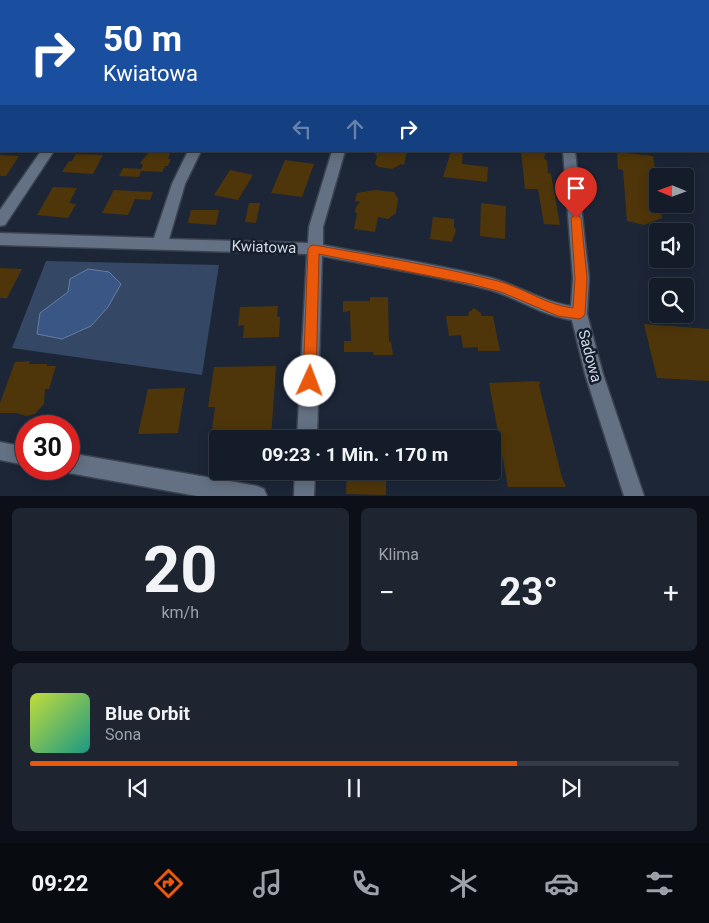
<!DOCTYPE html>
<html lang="de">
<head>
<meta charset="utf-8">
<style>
	:root { --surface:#151c29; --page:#1e2531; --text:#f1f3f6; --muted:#9da1a8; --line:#343a46; --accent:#ea580c }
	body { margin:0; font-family:Roboto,sans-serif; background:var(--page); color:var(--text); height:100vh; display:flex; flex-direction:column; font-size:19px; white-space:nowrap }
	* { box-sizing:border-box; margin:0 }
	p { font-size:16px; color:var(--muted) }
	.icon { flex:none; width:28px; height:28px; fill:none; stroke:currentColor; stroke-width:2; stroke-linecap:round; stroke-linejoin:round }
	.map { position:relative; height:496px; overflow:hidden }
	.drawer { display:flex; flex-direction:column; gap:12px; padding:12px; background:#0c0f17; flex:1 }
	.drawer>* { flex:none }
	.guide { position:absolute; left:0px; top:0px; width:710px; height:152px; box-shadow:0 2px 12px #0003,0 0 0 1px var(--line); background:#1a4fa0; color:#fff; overflow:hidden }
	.needle { width:32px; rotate:271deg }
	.buttons { position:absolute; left:649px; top:168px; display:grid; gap:10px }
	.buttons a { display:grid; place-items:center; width:45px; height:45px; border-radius:5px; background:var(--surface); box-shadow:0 2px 12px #0003,0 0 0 1px var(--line); font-size:25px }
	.speed { position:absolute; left:15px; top:415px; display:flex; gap:10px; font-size:25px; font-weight:700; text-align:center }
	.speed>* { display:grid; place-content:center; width:65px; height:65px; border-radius:50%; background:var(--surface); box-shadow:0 2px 12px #0003,0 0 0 1px var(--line); line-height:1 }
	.speed .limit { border:8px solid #d22; background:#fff; color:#111 }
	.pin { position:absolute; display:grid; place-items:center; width:42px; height:42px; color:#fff; margin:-51px -21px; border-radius:50% 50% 50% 0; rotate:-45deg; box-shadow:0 0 5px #0007 }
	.pin .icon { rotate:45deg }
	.me { position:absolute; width:55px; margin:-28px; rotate:2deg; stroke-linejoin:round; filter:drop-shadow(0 0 4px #0008) }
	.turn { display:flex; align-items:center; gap:18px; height:105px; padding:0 20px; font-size:22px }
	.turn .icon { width:65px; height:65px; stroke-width:2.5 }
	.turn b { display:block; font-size:35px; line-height:42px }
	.lanes { display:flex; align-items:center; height:48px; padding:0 20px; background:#0003; justify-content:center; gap:25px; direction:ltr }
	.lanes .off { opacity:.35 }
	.big { font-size:38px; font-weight:700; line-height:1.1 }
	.drawer .tile { flex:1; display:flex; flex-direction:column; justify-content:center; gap:8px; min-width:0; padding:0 18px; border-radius:8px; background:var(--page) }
	.drawer .dial { align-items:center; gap:0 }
	.dial b { font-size:65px; line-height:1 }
	.song { display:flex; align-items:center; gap:15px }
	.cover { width:60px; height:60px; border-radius:8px; background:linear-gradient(135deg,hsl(70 70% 55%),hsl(170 70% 35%)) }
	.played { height:5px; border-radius:2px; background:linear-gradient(90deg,var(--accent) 75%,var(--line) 75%) }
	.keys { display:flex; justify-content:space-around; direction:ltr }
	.heat { display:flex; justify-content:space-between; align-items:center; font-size:28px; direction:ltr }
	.drawer .tiles { flex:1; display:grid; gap:12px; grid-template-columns:1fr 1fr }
	.tile:last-child { grid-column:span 2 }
	.trip { position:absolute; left:209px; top:430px; width:292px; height:50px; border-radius:5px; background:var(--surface); box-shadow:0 2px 12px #0003,0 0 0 1px var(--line); font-weight:700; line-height:50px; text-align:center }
	.tab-bar { display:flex; height:80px; justify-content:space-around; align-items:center; background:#080b10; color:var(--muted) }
	.tab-bar .icon { width:35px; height:35px }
	.tab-bar .active { color:var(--accent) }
	.tab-bar b { font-size:22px; color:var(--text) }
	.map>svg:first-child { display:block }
	.green { fill:#344764 }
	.water { fill:#3a5684; stroke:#677da0 }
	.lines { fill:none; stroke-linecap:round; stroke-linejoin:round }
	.stream { fill:#677da0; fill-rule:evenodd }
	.building { fill:#4e360a }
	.lane-casing { stroke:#3b4351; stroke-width:3 }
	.street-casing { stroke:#3b4351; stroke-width:3 }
	.primary-casing { stroke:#3b4351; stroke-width:3 }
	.lane { fill:#647184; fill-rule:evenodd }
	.street { fill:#647184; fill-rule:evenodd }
	.primary { fill:#6584b5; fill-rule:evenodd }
	.route { fill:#ea580c; stroke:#983908 }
	.labels { text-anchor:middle; stroke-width:5; stroke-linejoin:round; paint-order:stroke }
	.street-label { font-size:15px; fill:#d1d8e3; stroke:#131d2c }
</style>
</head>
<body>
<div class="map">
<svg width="709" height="496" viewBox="0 0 709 496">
	<rect width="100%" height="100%" fill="#1c2637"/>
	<path class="green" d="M46,261L219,265L202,375L12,348Z"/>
	<path class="water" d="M88,269L109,272L121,284L108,307L91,326L62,339L37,334L40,313L68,292L70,279Z"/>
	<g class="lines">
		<rect class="stream" x="0" y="92" width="1" height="4"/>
	</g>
	<g class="building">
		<path d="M373,151H407L404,165L401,164L392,169L379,167L375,164L377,156Z"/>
		<path d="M451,151H463L462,164L488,167L487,182L443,177Z"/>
		<path d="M521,151H546L544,159L547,160L548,173L551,174L560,225L544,224L538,189H525Z"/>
		<path d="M149,152L170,153L168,159H171L168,166H165L162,172L141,171L139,177L119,176L123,168L141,169L143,165L140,163Z"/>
		<path d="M617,152L653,156L658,187V204H660L662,218L644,225L627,221L623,170L618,169Z"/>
		<path d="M76,154L103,155L93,174L62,172L69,161H72Z"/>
		<path d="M0,155L19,156L6,176H0Z"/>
		<path d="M285,160L314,164L302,197L271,193Z"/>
		<path d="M230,170L253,175L238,200L214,195Z"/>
		<path d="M53,187L77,188L69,203L76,204L68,218L37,215Z"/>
		<path d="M114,190L153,192L150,200L135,199L128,215L102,213Z"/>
		<path d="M375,190L394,192L398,199L396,213L388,219L378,217L375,232L354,229L357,214L355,212L356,207L360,202L355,201L357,193Z"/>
		<path d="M249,203H260L256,223L245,222Z"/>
		<path d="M481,203L506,206L505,239L480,236Z"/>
		<path d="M191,210H219L216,225L188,223Z"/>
		<path d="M433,217L454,219V227L456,230L452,242L430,239Z"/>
		<path d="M0,268L22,269L7,298H0Z"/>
		<path d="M370,297H388L389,342H391L393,355H374L373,352H344V341H351L350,311L343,312V301H370Z"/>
		<path d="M278,306L277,317H280L279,337L243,338L244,325L238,326L240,307Z"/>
		<path d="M474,308L481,313V316H493L500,351H478V347L463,348L461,335L449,336L446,316H469L468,313Z"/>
		<path d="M644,324L709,329V381L657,378Z"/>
		<path d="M30,361L29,364H47V366H56L49,389H45L44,404L35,414L26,416L16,413H0V403L15,362Z"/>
		<path d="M276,366L271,439H219L220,430H212L215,407H208L214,367Z"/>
		<path d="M533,381L541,382L539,385L562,478L566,486L565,487H508L489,383Z"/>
		<path d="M185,388L178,433L138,434L148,389Z"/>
		<path d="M349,471H391V477L386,476V495L346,494L347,474H349Z"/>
	</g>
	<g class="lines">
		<g class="lane-casing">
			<path id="lane" d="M654,0H662V1H655Z"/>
		</g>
		<g class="street-casing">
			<g id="street">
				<rect x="533" y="0" width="10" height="1"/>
				<path d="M41,151H54L5,225L0,226V210Z"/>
				<path d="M188,151H201L185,184L169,239L308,243L309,227L332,151H345L323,227V245C379,256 437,264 492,278C519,286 544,302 571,306L573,278L563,151H575L589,278L587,314L603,374L644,496H624L585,374L572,320C543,316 518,298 490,290C435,275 378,267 322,256L317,439H297L307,254L0,245V233L154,238L172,184Z"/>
				<path d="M0,442L26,447V465L0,460Z"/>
				<path d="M69,453L257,486L264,489L267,496H197L69,473L62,469H69Z"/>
				<path d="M295,471H315L314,496H294Z"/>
			</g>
		</g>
		<g class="primary-casing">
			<path id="primary" d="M33,0H47L48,1H34Z"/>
		</g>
		<use href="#lane" class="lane"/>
		<use href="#street" class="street"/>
		<use href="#primary" class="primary"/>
	</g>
	<path class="route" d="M576,214L581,218L587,278L585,314L583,317L579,319L558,316L501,292L471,284L319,254L316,381L314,386L310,387L305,386L303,381L308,249L310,246L314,245C375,256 437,266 498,281C524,288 546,305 573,308L575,278L571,218Z"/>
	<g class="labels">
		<g class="street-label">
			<text transform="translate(264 247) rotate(2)" y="5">Kwiatowa</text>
			<text transform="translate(590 356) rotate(75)" y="5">Sadowa</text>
		</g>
	</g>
</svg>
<div class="buttons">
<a><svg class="needle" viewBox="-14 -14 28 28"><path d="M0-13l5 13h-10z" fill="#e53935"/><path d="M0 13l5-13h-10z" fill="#9da1a8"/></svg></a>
<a><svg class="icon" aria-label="sound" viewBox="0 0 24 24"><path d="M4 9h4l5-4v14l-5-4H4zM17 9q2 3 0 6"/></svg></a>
<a><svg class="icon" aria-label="search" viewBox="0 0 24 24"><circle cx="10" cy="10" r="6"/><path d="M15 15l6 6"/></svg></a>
</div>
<div class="speed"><div class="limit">30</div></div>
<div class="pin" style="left:576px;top:218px;background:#d93025"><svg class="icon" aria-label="arrive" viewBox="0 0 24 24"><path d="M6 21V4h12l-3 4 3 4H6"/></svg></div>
<svg class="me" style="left:310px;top:381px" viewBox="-20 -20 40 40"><circle r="19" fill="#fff"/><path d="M0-13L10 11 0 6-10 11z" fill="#ea580c"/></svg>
<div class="trip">09:23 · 1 Min. · 170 m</div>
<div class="guide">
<div class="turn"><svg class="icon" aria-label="right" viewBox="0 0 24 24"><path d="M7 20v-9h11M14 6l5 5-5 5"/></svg><div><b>50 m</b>Kwiatowa</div></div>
<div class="lanes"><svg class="icon off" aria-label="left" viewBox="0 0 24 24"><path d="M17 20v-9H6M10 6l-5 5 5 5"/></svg><svg class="icon off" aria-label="ahead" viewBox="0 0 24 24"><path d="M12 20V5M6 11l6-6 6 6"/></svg><svg class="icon" aria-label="right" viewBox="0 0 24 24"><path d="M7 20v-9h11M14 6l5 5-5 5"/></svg></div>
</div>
</div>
<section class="drawer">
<div class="tiles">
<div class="tile dial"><b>20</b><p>km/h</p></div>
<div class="tile"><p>Klima</p>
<div class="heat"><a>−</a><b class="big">23°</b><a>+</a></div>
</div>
<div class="tile">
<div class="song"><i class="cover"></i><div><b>Blue Orbit</b><p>Sona</p></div></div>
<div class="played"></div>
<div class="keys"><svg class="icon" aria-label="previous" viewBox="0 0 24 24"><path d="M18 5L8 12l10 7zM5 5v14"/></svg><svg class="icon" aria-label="pause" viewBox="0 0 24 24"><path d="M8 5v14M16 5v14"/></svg><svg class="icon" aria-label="next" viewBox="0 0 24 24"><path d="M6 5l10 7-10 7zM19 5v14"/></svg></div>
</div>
</div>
</section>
<nav class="tab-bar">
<b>09:22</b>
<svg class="icon active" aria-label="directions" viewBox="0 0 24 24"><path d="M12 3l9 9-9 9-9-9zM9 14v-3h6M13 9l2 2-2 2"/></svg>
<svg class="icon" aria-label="music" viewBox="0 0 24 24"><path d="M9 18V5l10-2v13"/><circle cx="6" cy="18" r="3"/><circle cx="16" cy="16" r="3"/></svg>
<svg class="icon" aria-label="phone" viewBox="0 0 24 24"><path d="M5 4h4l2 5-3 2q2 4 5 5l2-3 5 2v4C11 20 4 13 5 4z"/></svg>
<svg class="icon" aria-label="climate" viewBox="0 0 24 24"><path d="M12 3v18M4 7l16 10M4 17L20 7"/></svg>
<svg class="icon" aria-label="car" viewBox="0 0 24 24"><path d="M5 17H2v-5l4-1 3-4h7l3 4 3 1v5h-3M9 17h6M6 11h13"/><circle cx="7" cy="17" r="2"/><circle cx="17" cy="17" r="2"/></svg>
<svg class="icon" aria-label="filters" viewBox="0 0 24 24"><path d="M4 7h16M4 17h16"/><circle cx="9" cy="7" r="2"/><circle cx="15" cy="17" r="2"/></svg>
</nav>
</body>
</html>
